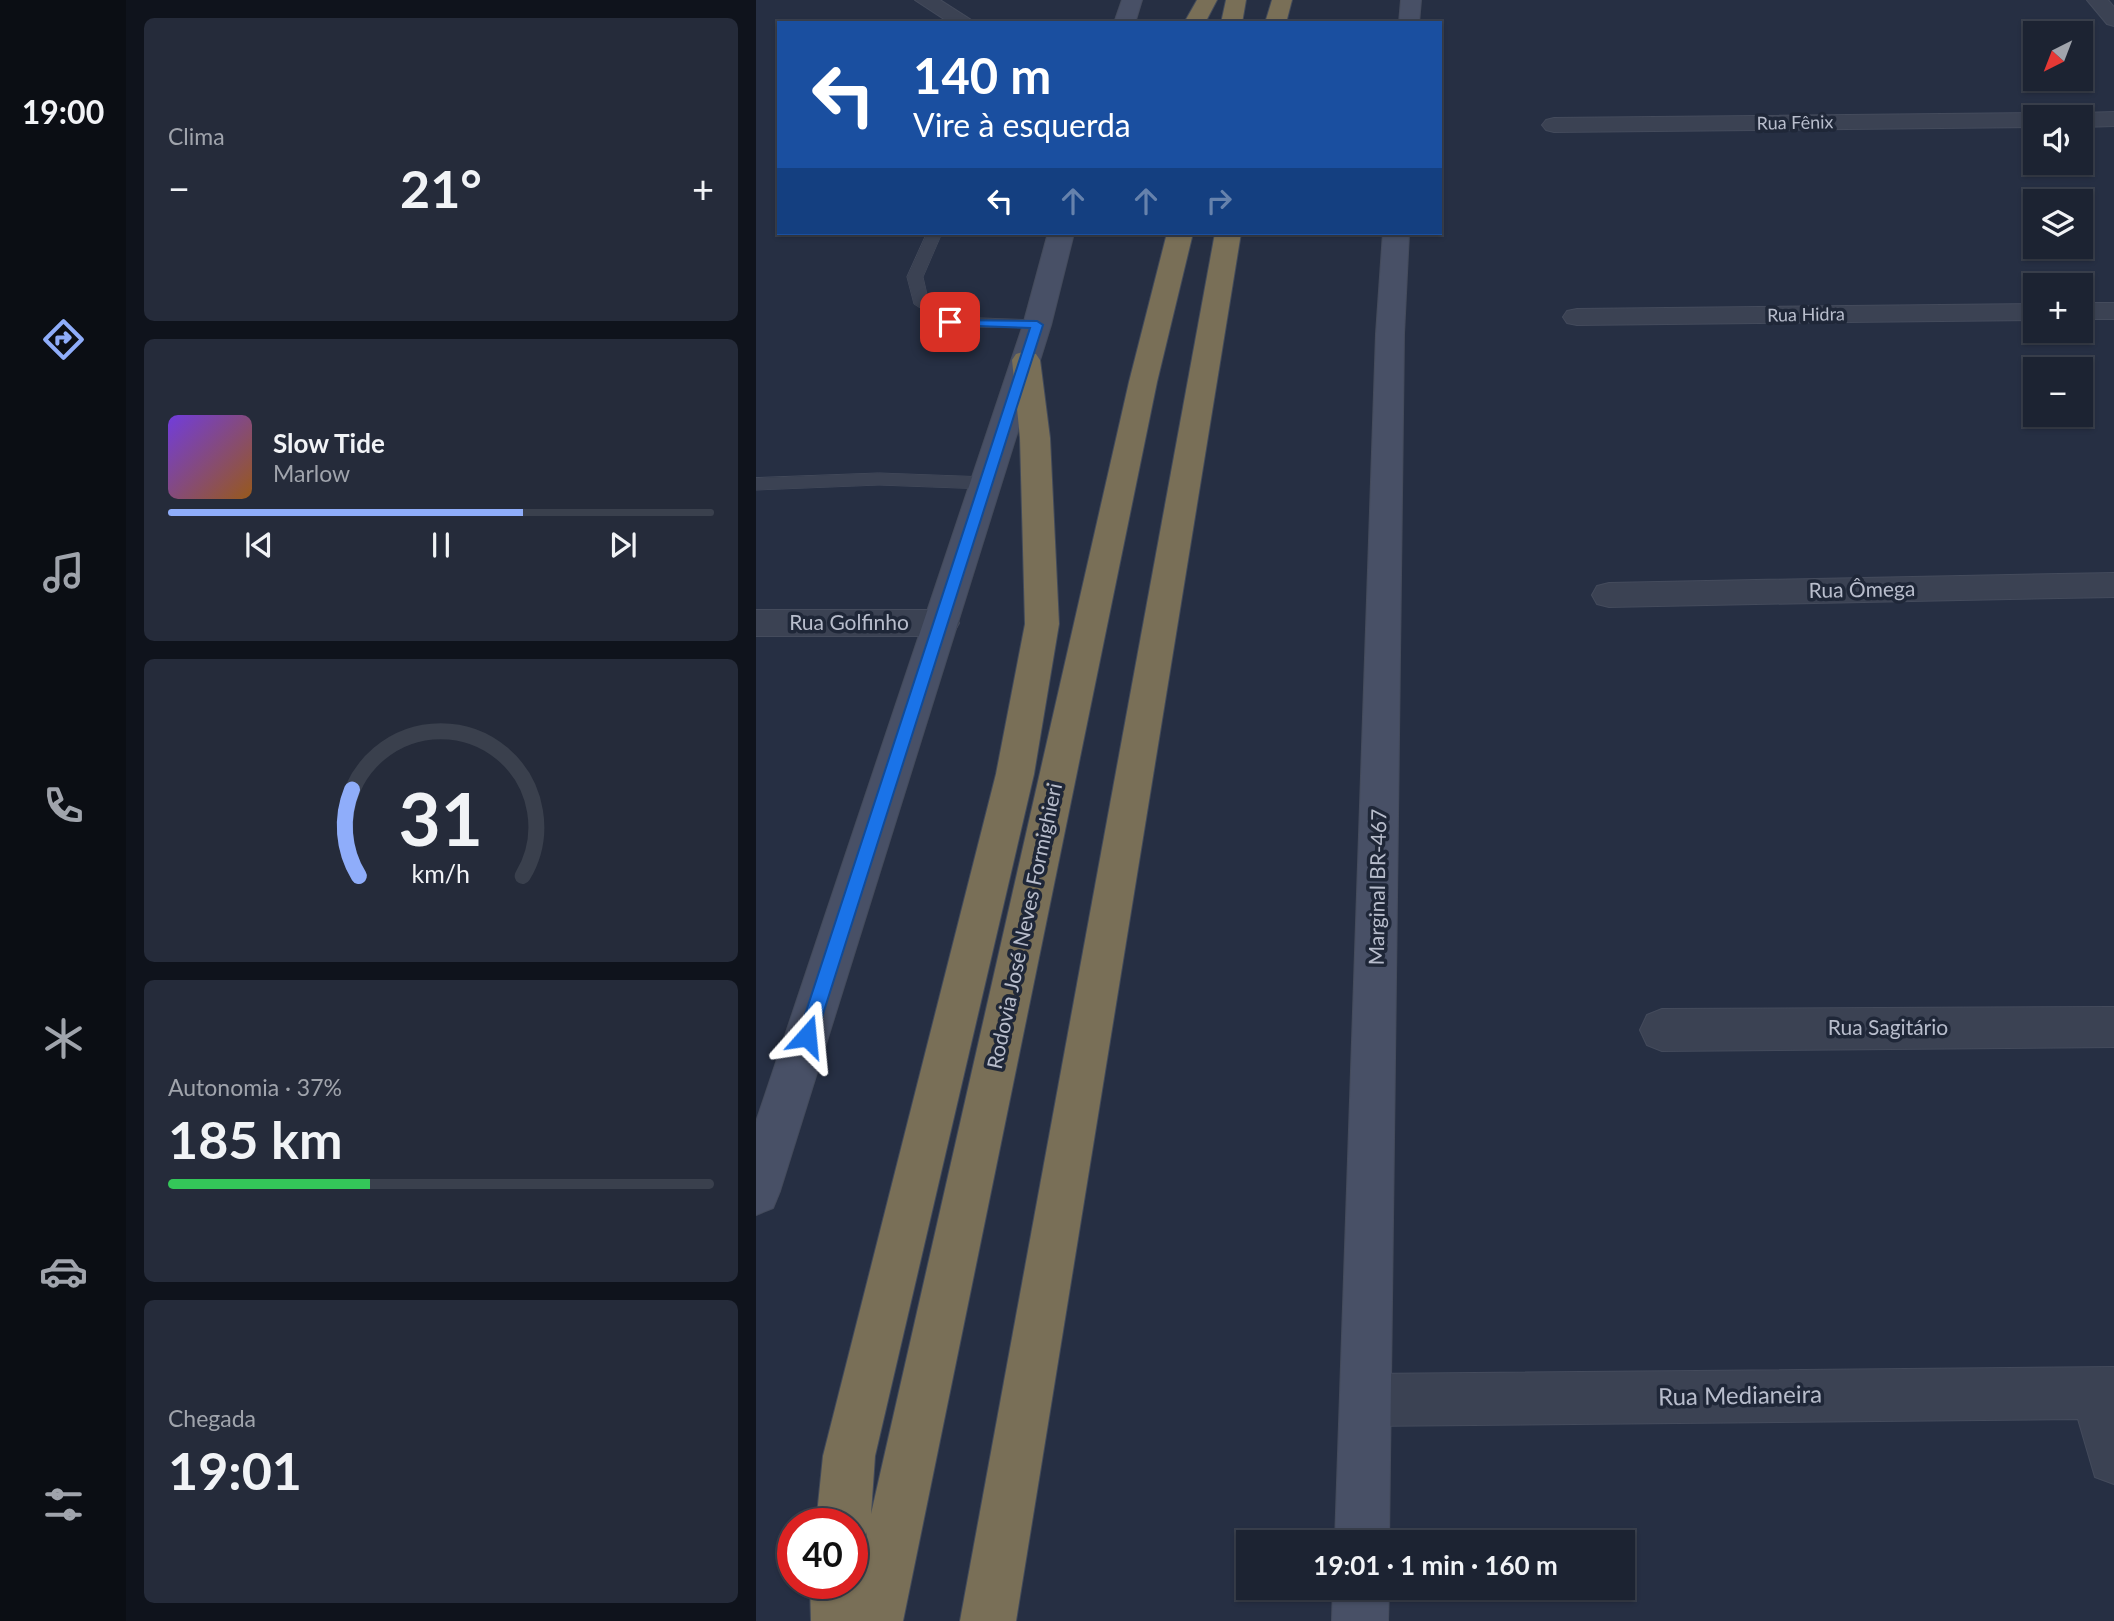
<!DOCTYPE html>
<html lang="pt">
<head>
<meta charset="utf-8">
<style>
	:root { --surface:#1c2332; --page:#252b3a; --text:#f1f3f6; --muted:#a0a4ac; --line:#3a404d; --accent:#8fadfa }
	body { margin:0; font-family:Lato,sans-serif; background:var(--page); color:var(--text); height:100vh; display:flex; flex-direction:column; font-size:26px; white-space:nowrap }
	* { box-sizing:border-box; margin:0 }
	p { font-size:23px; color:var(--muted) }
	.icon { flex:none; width:38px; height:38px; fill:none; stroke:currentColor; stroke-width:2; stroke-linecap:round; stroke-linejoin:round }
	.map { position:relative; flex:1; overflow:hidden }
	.panel { display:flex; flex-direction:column; gap:18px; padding:18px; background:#0f131c; width:630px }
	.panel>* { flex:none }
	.banner { position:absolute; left:21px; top:21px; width:665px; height:214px; border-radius:0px; box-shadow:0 2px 5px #0004,0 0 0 2px var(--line); background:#1a4fa0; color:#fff; overflow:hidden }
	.needle { width:46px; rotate:222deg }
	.tools { position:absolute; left:1267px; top:21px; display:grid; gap:14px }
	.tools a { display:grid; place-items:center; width:70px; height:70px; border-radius:0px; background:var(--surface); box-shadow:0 2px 5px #0004,0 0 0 2px var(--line); font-size:35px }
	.speed { position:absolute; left:21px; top:1508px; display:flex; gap:14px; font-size:35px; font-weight:700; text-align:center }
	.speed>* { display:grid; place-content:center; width:91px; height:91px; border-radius:50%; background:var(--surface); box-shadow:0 2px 5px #0004,0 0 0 2px var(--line); line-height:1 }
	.speed .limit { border:10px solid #d22; background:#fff; color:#111 }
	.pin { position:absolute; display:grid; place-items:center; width:60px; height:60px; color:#fff; margin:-30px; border-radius:14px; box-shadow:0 4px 10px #0006 }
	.me { position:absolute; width:77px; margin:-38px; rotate:18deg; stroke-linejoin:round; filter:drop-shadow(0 0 5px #0008) }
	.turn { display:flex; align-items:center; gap:24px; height:147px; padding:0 21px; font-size:32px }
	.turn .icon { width:91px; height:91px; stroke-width:2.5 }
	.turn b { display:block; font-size:49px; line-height:60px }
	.lanes { display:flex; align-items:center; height:66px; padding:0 21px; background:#0003; justify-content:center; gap:35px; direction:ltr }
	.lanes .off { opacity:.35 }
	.big { font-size:52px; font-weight:700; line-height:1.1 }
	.panel .card { flex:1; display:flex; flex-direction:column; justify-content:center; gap:10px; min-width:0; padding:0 24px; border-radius:10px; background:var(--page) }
	.panel .dial { align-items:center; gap:0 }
	.dial svg { height:182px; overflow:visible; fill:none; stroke:var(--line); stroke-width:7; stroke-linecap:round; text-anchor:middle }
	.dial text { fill:var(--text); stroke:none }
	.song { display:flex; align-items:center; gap:21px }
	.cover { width:84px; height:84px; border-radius:10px; background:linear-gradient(135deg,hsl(260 70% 55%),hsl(30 70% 35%)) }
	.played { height:7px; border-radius:4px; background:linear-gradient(90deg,var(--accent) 65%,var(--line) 65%) }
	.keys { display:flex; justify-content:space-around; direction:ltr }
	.heat { display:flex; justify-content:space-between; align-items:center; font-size:38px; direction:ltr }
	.charge { height:10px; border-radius:5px; background:linear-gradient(90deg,#34c759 37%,var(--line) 0) }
	.trip { position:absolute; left:480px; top:1530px; width:399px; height:70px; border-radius:0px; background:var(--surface); box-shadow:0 2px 5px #0004,0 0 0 2px var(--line); font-weight:700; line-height:70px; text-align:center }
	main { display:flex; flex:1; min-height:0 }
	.dock { display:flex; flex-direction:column; width:126px; justify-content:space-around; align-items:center; background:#0b0e14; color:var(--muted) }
	.dock .icon { width:49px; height:49px }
	.dock .selected { color:var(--accent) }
	.dock b { font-size:32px; color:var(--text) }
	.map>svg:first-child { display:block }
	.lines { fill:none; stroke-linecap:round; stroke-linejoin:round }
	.lane-casing { stroke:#444b5c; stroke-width:1 }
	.street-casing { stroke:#444b5c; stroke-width:2 }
	.secondary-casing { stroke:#444b5c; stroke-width:2 }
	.highway-casing { stroke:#424a5a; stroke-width:2 }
	.lane { fill:#3b4253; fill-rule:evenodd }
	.street { fill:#3b4253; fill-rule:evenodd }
	.secondary { fill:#485066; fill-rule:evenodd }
	.highway { fill:#796f57; fill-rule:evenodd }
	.route { fill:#1a73e8; stroke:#114b97; stroke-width:2 }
	.labels { text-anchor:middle; stroke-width:7; stroke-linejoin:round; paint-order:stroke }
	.far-street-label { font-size:18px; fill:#b8bdcc; stroke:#1f2738 }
	.street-label { font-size:21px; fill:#b8bdcc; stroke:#1f2738 }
	.near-street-label { font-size:24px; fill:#b8bdcc; stroke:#1f2738 }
</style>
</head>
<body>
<main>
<nav class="dock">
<b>19:00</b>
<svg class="icon selected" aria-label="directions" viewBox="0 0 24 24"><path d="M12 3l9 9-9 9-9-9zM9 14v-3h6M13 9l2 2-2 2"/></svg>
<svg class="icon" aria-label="music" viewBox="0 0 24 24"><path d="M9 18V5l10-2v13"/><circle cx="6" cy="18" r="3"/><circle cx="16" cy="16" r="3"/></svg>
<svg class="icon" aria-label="phone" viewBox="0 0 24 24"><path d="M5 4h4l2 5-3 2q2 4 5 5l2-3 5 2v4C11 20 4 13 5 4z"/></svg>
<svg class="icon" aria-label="climate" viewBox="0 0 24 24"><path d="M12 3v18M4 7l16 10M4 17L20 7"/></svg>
<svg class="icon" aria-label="car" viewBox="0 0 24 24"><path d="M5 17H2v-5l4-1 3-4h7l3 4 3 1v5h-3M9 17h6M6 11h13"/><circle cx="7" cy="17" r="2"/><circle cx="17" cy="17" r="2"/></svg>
<svg class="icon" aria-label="filters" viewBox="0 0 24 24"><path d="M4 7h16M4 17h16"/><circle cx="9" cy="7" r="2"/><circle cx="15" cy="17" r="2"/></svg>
</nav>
<section class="panel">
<div class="card"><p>Clima</p>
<div class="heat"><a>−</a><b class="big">21°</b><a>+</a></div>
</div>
<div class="card">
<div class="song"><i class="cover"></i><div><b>Slow Tide</b><p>Marlow</p></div></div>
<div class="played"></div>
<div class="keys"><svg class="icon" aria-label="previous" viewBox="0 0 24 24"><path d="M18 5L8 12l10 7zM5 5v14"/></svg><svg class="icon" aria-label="pause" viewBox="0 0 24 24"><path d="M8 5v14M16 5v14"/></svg><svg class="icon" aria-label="next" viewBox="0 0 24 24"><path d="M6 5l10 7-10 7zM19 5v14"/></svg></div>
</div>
<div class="card dial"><svg viewBox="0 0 100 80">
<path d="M14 69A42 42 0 1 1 86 69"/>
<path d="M14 69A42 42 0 0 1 11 31" stroke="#8fadfa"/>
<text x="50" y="56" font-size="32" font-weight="700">31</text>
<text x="50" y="72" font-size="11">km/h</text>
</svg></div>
<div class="card"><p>Autonomia · 37%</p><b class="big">185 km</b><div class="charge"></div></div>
<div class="card"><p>Chegada</p><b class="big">19:01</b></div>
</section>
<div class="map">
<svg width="1358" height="1621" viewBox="0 0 1358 1621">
	<rect width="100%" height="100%" fill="#262f43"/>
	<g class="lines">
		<g class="lane-casing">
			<g id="lane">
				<path d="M171,233H186L167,277L172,299L198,317L281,320L289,325L287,328L194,327L158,304L151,277Z"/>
				<path d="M123,473L230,477L239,483L230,489L123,485L0,490V478Z"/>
			</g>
		</g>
		<g class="street-casing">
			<g id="street">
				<path d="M159,0H184L220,23H194Z"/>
				<path d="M1331,0H1352L1358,7V26L1351,24Z"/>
				<path d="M1358,112V126L1325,127V117H1315L1325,113Z"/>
				<path d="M1279,113L1289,117H1279V127L798,132L790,130L786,125L790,120L798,118Z"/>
				<rect x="1325" y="303" width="33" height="16"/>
				<path d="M1279,304V320L821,325L811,323L807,317L811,311L821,309Z"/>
				<path d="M1358,573V597L853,607L841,604L836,595L841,586L853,583Z"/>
				<path d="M0,610H186L198,614L203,623L198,632L186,636H0Z"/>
				<path d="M1358,1007V1047L906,1051L891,1045L884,1030L891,1015L906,1009Z"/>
				<path d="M1358,1367V1484L1339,1477L1322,1419L611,1426L593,1418L585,1400L593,1382L611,1374Z"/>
			</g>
		</g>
		<g class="secondary-casing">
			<g id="secondary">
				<path d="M366,0H386L379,23H358Z"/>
				<path d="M645,0H665L663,23H643Z"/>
				<path d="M292,233H318L295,325L24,1191L17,1208L0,1215V1122L267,325Z"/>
				<path d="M627,233H653L648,334L633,1542H579L620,334Z"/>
				<path d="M577,1587H633L632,1621H576Z"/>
			</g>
		</g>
		<g class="highway-casing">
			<g id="highway">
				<path d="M441,0H461L449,23H428Z"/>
				<path d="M470,0H490L486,23H465Z"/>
				<path d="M516,0H536L530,23H509Z"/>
				<path d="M411,233H437L401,382L147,1621H55L54,1584H96V1562L103,1567L111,1532L106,1543L96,1547V1524H60L67,1456L240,774L269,624L264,438L256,360L260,354L270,351L280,354L284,360L294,438L303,624L278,774L119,1456L115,1514L373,382Z"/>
				<path d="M459,233H485L260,1621H204Z"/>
			</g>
		</g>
		<use href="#lane" class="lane"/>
		<use href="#street" class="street"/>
		<use href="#secondary" class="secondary"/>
		<use href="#highway" class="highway"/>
	</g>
	<path class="route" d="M190,320L281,321L287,325L60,1036L57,1042L51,1044L45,1042L42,1036L274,328L194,325L190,324Z"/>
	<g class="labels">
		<g class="far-street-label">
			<text transform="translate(1039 123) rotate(-1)" y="6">Rua Fênix</text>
			<text transform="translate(1050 315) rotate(-1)" y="6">Rua Hidra</text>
		</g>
		<g class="street-label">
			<text transform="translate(1106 590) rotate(-1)" y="7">Rua Ômega</text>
			<text x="93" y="630">Rua Golfinho</text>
			<text transform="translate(622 887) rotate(-89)" y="7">Marginal BR-467</text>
			<text transform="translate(269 926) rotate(-78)" y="7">Rodovia José Neves Formighieri</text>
			<text x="1132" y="1035">Rua Sagitário</text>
		</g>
		<g class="near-street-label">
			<text transform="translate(984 1396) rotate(-1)" y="8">Rua Medianeira</text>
		</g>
	</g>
</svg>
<div class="tools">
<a><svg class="needle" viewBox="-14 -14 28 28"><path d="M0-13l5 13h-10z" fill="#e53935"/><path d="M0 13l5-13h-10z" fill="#a0a4ac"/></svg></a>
<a><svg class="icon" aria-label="sound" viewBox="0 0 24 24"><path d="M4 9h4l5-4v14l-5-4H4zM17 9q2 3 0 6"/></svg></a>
<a><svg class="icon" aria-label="layers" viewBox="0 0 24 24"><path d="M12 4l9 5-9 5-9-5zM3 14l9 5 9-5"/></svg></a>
<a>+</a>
<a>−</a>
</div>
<div class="speed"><div class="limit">40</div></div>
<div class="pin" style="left:194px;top:322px;background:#d93025"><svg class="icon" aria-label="arrive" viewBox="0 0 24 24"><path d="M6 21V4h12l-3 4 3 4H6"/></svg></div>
<svg class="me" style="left:51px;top:1036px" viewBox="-20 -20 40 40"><path d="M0-17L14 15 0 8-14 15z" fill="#1a73e8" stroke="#fff" stroke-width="4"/></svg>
<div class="trip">19:01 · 1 min · 160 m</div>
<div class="banner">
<div class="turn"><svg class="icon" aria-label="left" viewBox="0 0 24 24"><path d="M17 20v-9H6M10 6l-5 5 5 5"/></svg><div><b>140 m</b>Vire à esquerda</div></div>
<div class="lanes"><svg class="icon" aria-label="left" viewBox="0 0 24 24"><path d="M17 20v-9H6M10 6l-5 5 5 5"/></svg><svg class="icon off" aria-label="ahead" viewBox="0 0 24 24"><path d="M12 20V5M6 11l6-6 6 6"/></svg><svg class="icon off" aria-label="ahead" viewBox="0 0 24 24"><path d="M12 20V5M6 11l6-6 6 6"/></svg><svg class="icon off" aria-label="right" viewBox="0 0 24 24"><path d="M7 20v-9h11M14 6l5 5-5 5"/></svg></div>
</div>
</div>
</main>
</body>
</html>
